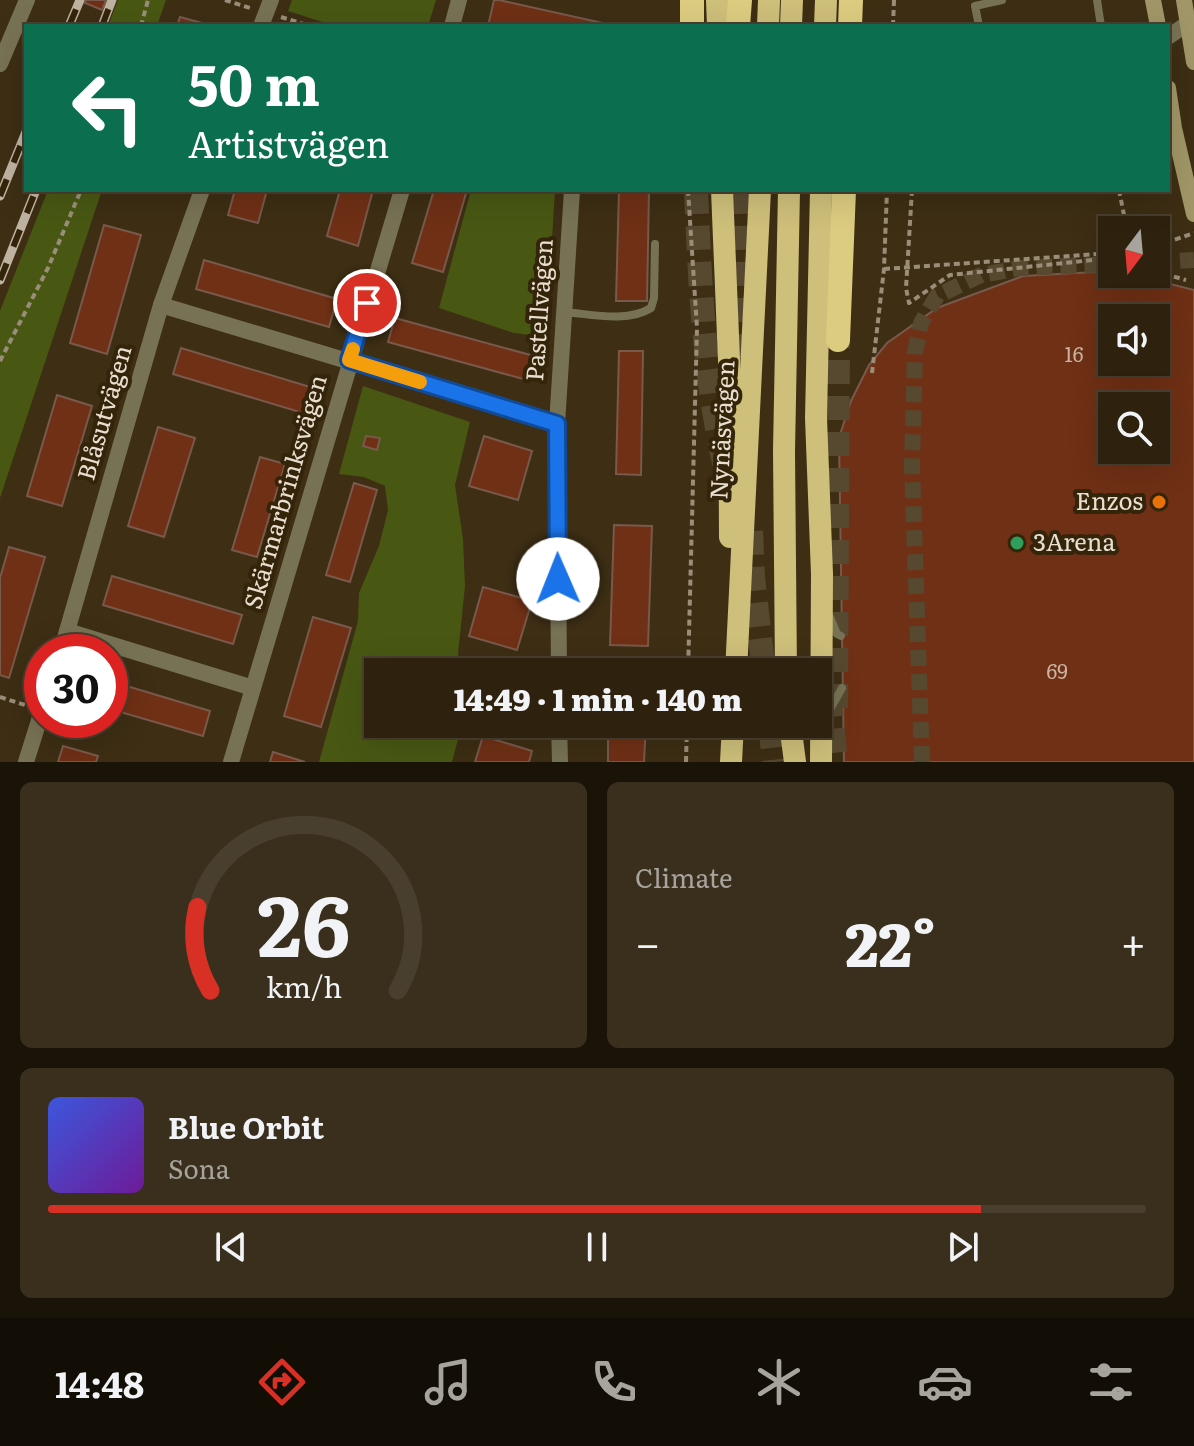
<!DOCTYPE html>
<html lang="en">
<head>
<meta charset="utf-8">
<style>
	:root { --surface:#2e220f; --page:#3a2f1d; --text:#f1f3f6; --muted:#a7a49e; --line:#493f2f; --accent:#d93025 }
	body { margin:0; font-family:Literata,serif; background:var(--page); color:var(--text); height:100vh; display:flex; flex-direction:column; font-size:30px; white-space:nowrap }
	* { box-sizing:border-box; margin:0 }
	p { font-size:26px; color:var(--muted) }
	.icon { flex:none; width:44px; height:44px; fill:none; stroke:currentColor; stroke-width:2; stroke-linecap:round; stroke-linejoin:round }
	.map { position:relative; height:762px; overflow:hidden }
	.sheet { display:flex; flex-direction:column; gap:20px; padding:20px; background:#191308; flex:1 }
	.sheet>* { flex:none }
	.hud { position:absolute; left:24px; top:24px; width:1146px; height:168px; border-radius:0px; box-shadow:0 8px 32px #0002,0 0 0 2px var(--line); background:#0b6e4f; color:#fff; overflow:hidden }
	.needle { width:52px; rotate:196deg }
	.buttons { position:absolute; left:1098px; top:216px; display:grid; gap:16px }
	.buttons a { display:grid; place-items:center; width:72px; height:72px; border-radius:0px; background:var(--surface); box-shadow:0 8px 32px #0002,0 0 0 2px var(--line); font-size:40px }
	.speed { position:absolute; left:24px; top:634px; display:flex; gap:16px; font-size:40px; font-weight:700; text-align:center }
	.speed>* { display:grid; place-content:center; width:104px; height:104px; border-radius:50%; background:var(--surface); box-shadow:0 8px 32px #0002,0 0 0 2px var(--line); line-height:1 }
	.speed .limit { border:12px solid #d22; background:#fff; color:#111 }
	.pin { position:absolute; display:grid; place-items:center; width:68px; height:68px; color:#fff; margin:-34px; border:4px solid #fff; border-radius:50%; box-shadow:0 2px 8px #0007 }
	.me { position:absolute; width:88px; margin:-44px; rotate:359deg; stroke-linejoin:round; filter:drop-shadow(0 0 6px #0008) }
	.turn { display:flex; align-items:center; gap:28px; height:168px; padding:0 32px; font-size:36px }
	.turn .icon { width:104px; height:104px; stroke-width:2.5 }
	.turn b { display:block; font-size:56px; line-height:68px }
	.big { font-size:60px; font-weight:800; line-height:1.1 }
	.sheet .tile { flex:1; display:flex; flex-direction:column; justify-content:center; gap:12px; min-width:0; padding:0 28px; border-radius:12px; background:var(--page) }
	.sheet .dial { align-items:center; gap:0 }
	.dial svg { height:208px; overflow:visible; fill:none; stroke:var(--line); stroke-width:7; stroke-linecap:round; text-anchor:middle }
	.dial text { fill:var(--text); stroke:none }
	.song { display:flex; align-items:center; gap:24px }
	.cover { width:96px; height:96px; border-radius:12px; background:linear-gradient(135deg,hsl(230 70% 55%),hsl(280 70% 35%)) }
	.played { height:8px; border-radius:4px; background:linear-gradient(90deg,var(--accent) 85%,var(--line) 85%) }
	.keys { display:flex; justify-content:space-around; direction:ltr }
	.heat { display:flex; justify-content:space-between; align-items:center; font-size:44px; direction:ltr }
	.sheet .tiles { flex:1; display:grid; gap:20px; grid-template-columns:1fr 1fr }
	.tile:last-child { grid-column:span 2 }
	.trip { position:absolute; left:364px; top:658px; width:468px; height:80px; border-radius:0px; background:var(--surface); box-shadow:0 8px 32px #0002,0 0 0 2px var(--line); font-weight:800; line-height:80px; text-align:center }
	.tabs { display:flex; height:128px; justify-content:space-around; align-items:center; background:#120e06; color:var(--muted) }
	.tabs .icon { width:56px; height:56px }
	.tabs .current { color:var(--accent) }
	.tabs b { font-size:36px; color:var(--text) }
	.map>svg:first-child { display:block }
	.green { fill:#485813 }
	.building { fill:#6f3015; stroke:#78594c; stroke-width:2; fill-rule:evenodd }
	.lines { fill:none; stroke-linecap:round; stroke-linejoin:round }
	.minor-tunnel { stroke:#574930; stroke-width:16; stroke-dasharray:16 8; stroke-linecap:butt }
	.motorway-tunnel { stroke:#574930; stroke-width:24; stroke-dasharray:24 12; stroke-linecap:butt }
	.path { stroke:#9a8e7a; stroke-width:4; stroke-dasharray:6 4; stroke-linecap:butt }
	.service { stroke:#787255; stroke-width:8 }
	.minor { stroke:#787255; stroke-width:16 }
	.secondary { stroke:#a09667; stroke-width:16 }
	.trunk { stroke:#cebf7a; stroke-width:22 }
	.motorway { stroke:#dccc80; stroke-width:24 }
	.rail-casing { stroke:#beb2a1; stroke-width:9 }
	.rail { stroke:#33240a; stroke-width:6; stroke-dasharray:18; stroke-linecap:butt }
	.route-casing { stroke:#114b97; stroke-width:20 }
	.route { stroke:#1a73e8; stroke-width:14 }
	.slow { stroke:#f59e0b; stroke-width:14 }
	.food-dot { fill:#e8710a; stroke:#33240a; stroke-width:3 }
	.leisure-dot { fill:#2e9e5b; stroke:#33240a; stroke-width:3 }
	.labels { text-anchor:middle; stroke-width:8; stroke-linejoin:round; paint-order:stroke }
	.number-label { font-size:20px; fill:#cab3a1 }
	.street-label { font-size:24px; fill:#e9dfd0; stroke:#33240a }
	.poi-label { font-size:24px; fill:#e9dfd0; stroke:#33240a; text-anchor:end }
</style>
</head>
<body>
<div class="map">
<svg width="1194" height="762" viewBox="0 0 1194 762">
	<rect width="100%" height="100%" fill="#3d2e14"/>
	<g class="green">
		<path d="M118,0H166L157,26H108Z"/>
		<path d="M292,0H436L428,26H335L288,11Z"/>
		<path d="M48,190H102L0,498V311Z"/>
		<path d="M471,190H555L546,337L514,333L439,308Z"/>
		<path d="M363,386L470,422L455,485L463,539L465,586L458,654L462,672H378V724H462L452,762H319L358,621L359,593L379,546L388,510L385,486L364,477L339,474Z"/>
	</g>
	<g class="building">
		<path d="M86,0H106L102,10L85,3Z"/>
		<path d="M494,0H499L616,26H488Z"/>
		<path d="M180,17L213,26H177Z"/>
		<path d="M235,190H267L258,223L228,215Z"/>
		<path d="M340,190H373L358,246L327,236Z"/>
		<path d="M434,190H467L443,272L412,263Z"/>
		<path d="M619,190H649L647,301H616Z"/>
		<path d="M104,225L141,235L107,354L70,343Z"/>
		<path d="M204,260L337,299L329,327L196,289Z"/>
		<path d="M1112,271V274H1131L1194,290V762H844L839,438L851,401L869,365L887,343L937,308L1023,276ZM1112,318H1156V362H1112ZM1112,406H1156V450H1112Z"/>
		<path d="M395,318L534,356L527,380L388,342Z"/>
		<path d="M181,348L310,387L303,413L173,374Z"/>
		<path d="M619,351H643L641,475L616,474Z"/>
		<path d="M57,395L92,406L62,506L27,496Z"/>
		<path d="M158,427L195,438L164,537L128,526Z"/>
		<path d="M366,436L380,438L377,450L363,446Z"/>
		<path d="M484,436L532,451L518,500L469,486Z"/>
		<path d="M260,457L285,464L257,557L232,550Z"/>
		<path d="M354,483L377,490L350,582L326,575Z"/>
		<path d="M614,525L652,526L648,646L610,645Z"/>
		<path d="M9,547L45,557L9,678L0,675V578Z"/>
		<path d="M112,576L242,615L233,644L103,605Z"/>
		<path d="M483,587L532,601L517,650L469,636Z"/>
		<path d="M313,617L351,628L321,727L284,716Z"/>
		<path d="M110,681L210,711L203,736L110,709Z"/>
		<path d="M608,724H646L644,762H608Z"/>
		<path d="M483,736L532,751L529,762H475Z"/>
		<path d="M63,746L98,756L96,762H58Z"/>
		<path d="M273,752L305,762H270Z"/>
	</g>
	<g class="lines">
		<g class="minor-tunnel">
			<path d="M1156,262L1194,260"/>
			<path d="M922,762L912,464L915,352L921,323L937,296L981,275L1020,268L1112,264"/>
		</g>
		<g class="motorway-tunnel">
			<path d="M696,190C700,284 704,380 726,471"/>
			<path d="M737,190L743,366"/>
			<path d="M751,531L753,578L764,672"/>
			<path d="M829,693L836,762"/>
			<path d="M836,708L838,340"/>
			<path d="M770,724L774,762"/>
		</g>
		<g class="path">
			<path d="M225,0L250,8"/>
			<path d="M281,17L310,26"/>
			<path d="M141,26L148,0"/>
			<path d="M893,26L894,0"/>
			<path d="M688,190L697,328L688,672"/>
			<path d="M912,190L906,288L909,303L950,275L1112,258"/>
			<path d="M1119,190L1127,230"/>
			<path d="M1156,246L1194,233"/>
			<path d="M1156,268L1168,275L1186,280"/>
			<path d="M884,269L1112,253"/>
			<path d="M0,361L48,268L81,190"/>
			<path d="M872,373L884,269L887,190"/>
			<path d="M0,697L28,706"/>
			<path d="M686,762L687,724"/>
		</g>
		<g class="service">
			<path d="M1097,0L1101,26"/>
			<path d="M979,26L975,6L1002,0"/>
			<path d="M564,312C591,314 627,323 651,308L654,298L655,244"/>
			<path d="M830,617L837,634L841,636"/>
			<path d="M828,713L842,688"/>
		</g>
		<g class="minor">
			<path d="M261,26L271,0"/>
			<path d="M452,26L459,0"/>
			<path d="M1168,37L1194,19"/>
			<path d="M0,64L27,0"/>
			<path d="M161,305L557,424"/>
			<path d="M67,631L253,688"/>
			<path d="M61,652L161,305L202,190"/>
			<path d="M559,672L557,424L572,190"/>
			<path d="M559,724L560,762"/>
			<path d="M26,762L42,711"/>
			<path d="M231,762L402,190"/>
		</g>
		<g class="secondary">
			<path d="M1153,0L1158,26"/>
			<path d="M1184,0L1194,62"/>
			<path d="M1168,88L1174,128L1194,214"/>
		</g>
		<g class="trunk">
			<path d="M717,0L718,26"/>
			<path d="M768,26L769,0"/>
			<path d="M791,26L792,0"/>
			<path d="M825,26L826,0"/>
			<path d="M722,190L729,360L730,537"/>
			<path d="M736,672L760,190"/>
			<path d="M786,672L784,451L789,190"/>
			<path d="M790,724L795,762"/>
			<path d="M731,762L733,724"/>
			<path d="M821,762L822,574L816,418L821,190"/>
		</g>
		<g class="motorway">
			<path d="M692,26V0"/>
			<path d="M738,26L740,0"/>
			<path d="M850,26L851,0"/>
			<path d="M838,340L844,190"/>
		</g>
		<g class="rail-casing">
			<g id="rail">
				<path d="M69,26L80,0"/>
				<path d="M102,26L112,0"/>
				<path d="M0,196L26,132"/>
				<path d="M0,280L36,190"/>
			</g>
		</g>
		<use href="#rail" class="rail"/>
	</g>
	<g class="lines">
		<g class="route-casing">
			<path id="route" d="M367,303L349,360L557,424L558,579"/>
		</g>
		<use href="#route" class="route"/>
		<path class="slow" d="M353,349L349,360L420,382"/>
	</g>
	<circle class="food-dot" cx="1159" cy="502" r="8"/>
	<circle class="leisure-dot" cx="1017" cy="543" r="8"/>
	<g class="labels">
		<g class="number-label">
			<text x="1074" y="362">16</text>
			<text x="1057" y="679">69</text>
		</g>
		<g class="street-label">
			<text transform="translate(540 310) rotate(-86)" y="8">Pastellvägen</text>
			<text transform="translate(105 413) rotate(-74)" y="8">Blåsutvägen</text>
			<text transform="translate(723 430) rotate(-87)" y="8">Nynäsvägen</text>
			<text transform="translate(286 492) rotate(-74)" y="8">Skärmarbrinksvägen</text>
		</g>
		<g class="poi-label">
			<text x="1143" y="510">Enzos</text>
			<text x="1033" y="551" text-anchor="start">3Arena</text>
		</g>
	</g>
</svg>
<div class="buttons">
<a><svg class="needle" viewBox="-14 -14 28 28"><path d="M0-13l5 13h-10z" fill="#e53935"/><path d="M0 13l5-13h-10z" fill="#a7a49e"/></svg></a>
<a><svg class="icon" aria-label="sound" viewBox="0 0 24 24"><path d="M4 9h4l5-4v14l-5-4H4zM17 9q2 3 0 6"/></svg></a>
<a><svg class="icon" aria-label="search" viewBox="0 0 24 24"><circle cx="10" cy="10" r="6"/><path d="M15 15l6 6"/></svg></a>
</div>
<div class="speed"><div class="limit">30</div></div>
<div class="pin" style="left:367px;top:303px;background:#d93025"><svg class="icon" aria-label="arrive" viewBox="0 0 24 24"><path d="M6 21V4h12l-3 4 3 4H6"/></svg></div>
<svg class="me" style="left:558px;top:579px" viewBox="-20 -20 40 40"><circle r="19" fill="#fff"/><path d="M0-13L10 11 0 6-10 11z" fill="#1a73e8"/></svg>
<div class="trip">14:49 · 1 min · 140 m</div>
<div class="hud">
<div class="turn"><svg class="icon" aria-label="left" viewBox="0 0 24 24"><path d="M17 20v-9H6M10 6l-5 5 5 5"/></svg><div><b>50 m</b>Artistvägen</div></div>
</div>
</div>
<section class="sheet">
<div class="tiles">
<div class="tile dial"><svg viewBox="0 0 100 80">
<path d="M14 69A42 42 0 1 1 86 69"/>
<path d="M14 69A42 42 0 0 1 9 37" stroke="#d93025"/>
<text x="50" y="56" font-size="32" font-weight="700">26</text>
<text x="50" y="72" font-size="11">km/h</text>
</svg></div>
<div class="tile"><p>Climate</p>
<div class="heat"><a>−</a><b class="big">22°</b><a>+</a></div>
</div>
<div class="tile">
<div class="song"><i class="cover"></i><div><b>Blue Orbit</b><p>Sona</p></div></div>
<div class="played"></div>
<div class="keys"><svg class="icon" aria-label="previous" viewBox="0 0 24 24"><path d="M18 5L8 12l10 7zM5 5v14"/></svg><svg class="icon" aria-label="pause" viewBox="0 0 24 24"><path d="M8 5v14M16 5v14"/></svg><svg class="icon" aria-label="next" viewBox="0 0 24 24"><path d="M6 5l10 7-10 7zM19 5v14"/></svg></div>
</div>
</div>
</section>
<nav class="tabs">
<b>14:48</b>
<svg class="icon current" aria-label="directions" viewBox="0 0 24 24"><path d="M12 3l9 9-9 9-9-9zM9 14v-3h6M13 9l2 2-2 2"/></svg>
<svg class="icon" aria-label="music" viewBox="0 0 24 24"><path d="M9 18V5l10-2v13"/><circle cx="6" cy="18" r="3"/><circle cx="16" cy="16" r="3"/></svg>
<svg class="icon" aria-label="phone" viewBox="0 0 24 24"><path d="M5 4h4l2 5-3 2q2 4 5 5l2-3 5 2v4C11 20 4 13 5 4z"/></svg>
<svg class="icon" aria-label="climate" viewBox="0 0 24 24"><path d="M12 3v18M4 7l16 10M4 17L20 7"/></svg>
<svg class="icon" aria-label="car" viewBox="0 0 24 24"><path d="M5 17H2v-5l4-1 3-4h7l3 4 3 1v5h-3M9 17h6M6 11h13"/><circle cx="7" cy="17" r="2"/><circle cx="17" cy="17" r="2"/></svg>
<svg class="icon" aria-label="filters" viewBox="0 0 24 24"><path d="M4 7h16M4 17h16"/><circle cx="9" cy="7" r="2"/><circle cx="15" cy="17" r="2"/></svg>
</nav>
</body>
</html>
